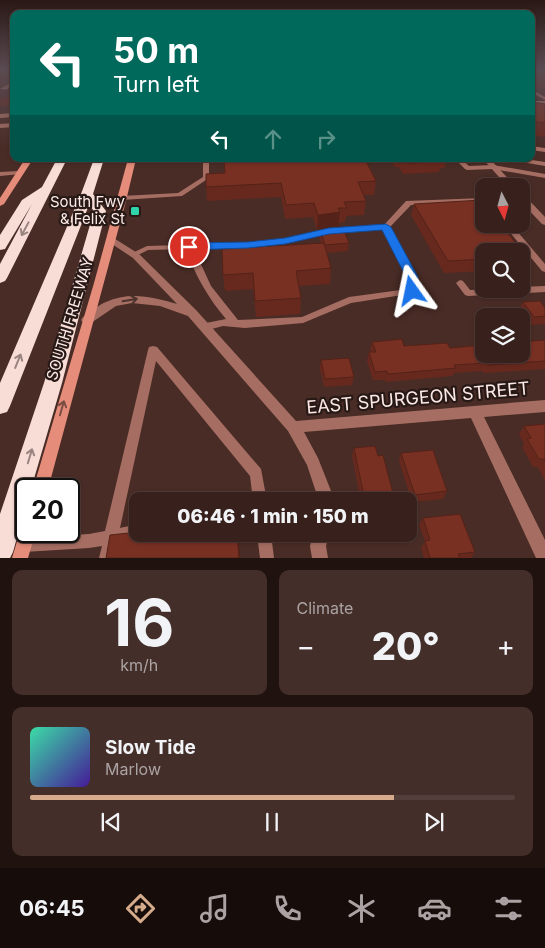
<!DOCTYPE html>
<html lang="en">
<head>
<meta charset="utf-8">
<style>
	:root { --surface:#38211c; --page:#432e29; --text:#f1f3f6; --muted:#aba3a3; --line:#523e3b; --accent:#d6ab8b }
	body { margin:0; font-family:Inter,sans-serif; background:var(--page); color:var(--text); height:100vh; display:flex; flex-direction:column; font-size:19px; white-space:nowrap }
	* { box-sizing:border-box; margin:0 }
	p { font-size:16px; color:var(--muted) }
	.icon { flex:none; width:28px; height:28px; fill:none; stroke:currentColor; stroke-width:2; stroke-linecap:round; stroke-linejoin:round }
	.map { position:relative; height:558px; overflow:hidden }
	.sheet { display:flex; flex-direction:column; gap:12px; padding:12px; background:#1f120f; flex:1 }
	.sheet>* { flex:none }
	.top-card { position:absolute; left:10px; top:10px; width:525px; height:152px; border-radius:10px; box-shadow:0 1px 4px #0004,0 0 0 1px var(--line); background:#00695c; color:#fff; overflow:hidden }
	.needle { width:32px; rotate:174deg }
	.fabs { position:absolute; left:475px; top:178px; display:grid; gap:10px }
	.fabs a { display:grid; place-items:center; width:55px; height:55px; border-radius:10px; background:var(--surface); box-shadow:0 1px 4px #0004,0 0 0 1px var(--line); font-size:25px }
	.speed { position:absolute; left:15px; top:478px; display:flex; gap:10px; font-size:25px; font-weight:700; text-align:center }
	.speed>* { display:grid; place-content:center; width:65px; height:65px; border-radius:50%; background:var(--surface); box-shadow:0 1px 4px #0004,0 0 0 1px var(--line); line-height:1 }
	.speed .limit { border:2px solid #111; border-radius:8px; background:#fff; color:#111 }
	.pin { position:absolute; display:grid; place-items:center; width:42px; height:42px; color:#fff; margin:-21px; border:2px solid #fff; border-radius:50%; box-shadow:0 1px 5px #0007 }
	.me { position:absolute; width:55px; margin:-28px; rotate:348deg; stroke-linejoin:round; filter:drop-shadow(0 0 4px #0008) }
	.turn { display:flex; align-items:center; gap:18px; height:105px; padding:0 20px; font-size:22px }
	.turn .icon { width:65px; height:65px; stroke-width:2.5 }
	.turn b { display:block; font-size:35px; line-height:42px }
	.lanes { display:flex; align-items:center; height:48px; padding:0 20px; background:#0003; justify-content:center; gap:25px; direction:ltr }
	.lanes .off { opacity:.35 }
	.big { font-size:38px; font-weight:800; line-height:1.1 }
	.sheet .card { flex:1; display:flex; flex-direction:column; justify-content:center; gap:8px; min-width:0; padding:0 18px; border-radius:10px; background:var(--page) }
	.sheet .dial { align-items:center; gap:0 }
	.dial b { font-size:65px; line-height:1 }
	.song { display:flex; align-items:center; gap:15px }
	.cover { width:60px; height:60px; border-radius:8px; background:linear-gradient(135deg,hsl(160 70% 55%),hsl(260 70% 35%)) }
	.played { height:5px; border-radius:2px; background:linear-gradient(90deg,var(--accent) 75%,var(--line) 75%) }
	.keys { display:flex; justify-content:space-around; direction:ltr }
	.heat { display:flex; justify-content:space-between; align-items:center; font-size:28px; direction:ltr }
	.sheet .tiles { flex:1; display:grid; gap:12px; grid-template-columns:1fr 1fr }
	.card:last-child { grid-column:span 2 }
	.trip { position:absolute; left:129px; top:492px; width:288px; height:50px; border-radius:10px; background:var(--surface); box-shadow:0 1px 4px #0004,0 0 0 1px var(--line); font-weight:800; line-height:50px; text-align:center }
	.tab-bar { display:flex; height:80px; justify-content:space-around; align-items:center; background:#160d0b; color:var(--muted) }
	.tab-bar .icon { width:35px; height:35px }
	.tab-bar .current { color:var(--accent) }
	.tab-bar b { font-size:22px; color:var(--text) }
	.map>svg:first-child { display:block }
	.lines { fill:none; stroke-linecap:round; stroke-linejoin:round }
	.service { fill:#a66e62; fill-rule:evenodd }
	.minor { fill:#a66e62; fill-rule:evenodd }
	.tertiary { fill:#a66e62; fill-rule:evenodd }
	.secondary { fill:#e58c7a; fill-rule:evenodd }
	.motorway { fill:#f8dcd6; fill-rule:evenodd }
	.wall { fill:#67291e }
	.shaded-wall { fill:#542218 }
	.building { fill:#783023; stroke:#542218 }
	.oneway { stroke:#9a8480 }
	.oneway2 { stroke:#4d332d }
	.oneway3 { stroke:#7c4d43 }
	.route { fill:#1a73e8; stroke:#114b97 }
	.poi-dot { fill:#30d4aa; stroke:#271916; stroke-width:2 }
	.labels { text-anchor:middle; stroke-width:4.5; stroke-linejoin:round; paint-order:stroke }
	.poi-label { font-size:15px; fill:#fde9e5; stroke:#271916; text-anchor:end }
	.street-label { font-size:15px; fill:#fde9e5; stroke:#271916 }
	.near-street-label { font-size:18px; fill:#fde9e5; stroke:#271916 }
</style>
</head>
<body>
<div class="map">
<svg width="545" height="558" viewBox="0 0 545 558">
	<rect width="100%" height="100%" fill="#4a2c26"/>
	<g class="lines">
		<g class="service">
			<path d="M14,81V84L8,88H14V90L0,89Z"/>
			<path d="M531,89L545,97V100L531,92Z"/>
			<path d="M14,113V117L0,118V114Z"/>
			<path d="M203,159H209V178L182,196L122,200L118,198L122,196L178,193L203,177Z"/>
			<path d="M455,159H461L469,166L493,165L545,174V178L493,169L467,170L465,169Z"/>
			<path d="M513,159H525L545,162V166L516,161Z"/>
			<path d="M19,171L22,173L21,174L0,176V172Z"/>
			<path d="M484,198V202L411,205L390,227L416,277L417,291L415,293L351,303L303,323L245,328L223,326L204,331L201,330L199,327L201,324L226,319C208,298 195,275 186,249L148,250L134,257L130,254L147,246L248,243L285,239L329,229L384,225L406,201ZM383,229L408,277V289L349,297L302,317L238,320L211,286L194,249L248,247L285,243L329,233Z"/>
			<path d="M503,224H511L545,264V272L542,271Z"/>
			<path d="M460,280L463,281L470,290L521,289V287L545,286V292L468,296L465,295L456,283Z"/>
			<path d="M153,346L157,347L261,469L267,501H253L250,476L156,361L120,528L138,524V534H144L143,536L117,542L113,558H99L102,546L89,548L24,552L19,550L17,545L19,540L24,538L89,534L105,531L148,350L149,347Z"/>
			<path d="M257,534H271L274,558H260Z"/>
		</g>
		<g class="minor">
			<rect x="531" y="101" width="14" height="4"/>
			<path d="M483,159H490L515,186H507Z"/>
			<path d="M521,195H524L545,217V225L542,224L521,202Z"/>
			<path d="M112,237L139,254L196,310L296,421L545,400V412L484,417L545,540V558H536L471,418L304,432L318,458L335,501H319L307,465L288,431L188,316L160,306L132,303L116,306L91,323H83L81,320L83,317C91,312 98,305 106,302C129,291 154,297 177,304L133,258L109,242L107,240Z"/>
			<path d="M313,534H329L326,546L328,558H312L310,546Z"/>
		</g>
		<g class="tertiary">
			<path d="M14,123V127L0,128V124Z"/>
			<path d="M531,146L545,148V152L531,150Z"/>
		</g>
		<g class="secondary">
			<path d="M25,159H33L4,204L0,206V198Z"/>
			<path d="M128,159H136L126,201L48,489H33L94,283Z"/>
			<path d="M26,524V531H36L28,558H12L22,525Z"/>
		</g>
		<g class="motorway">
			<path d="M57,159H67L7,278L5,281L0,283V264L32,204L5,249L0,250V235L22,200L42,187Z"/>
			<path d="M94,159H104L93,194L106,211L62,383L31,489H26V505L13,552L10,558H0V514L44,383L94,211L89,205L10,406L7,412L0,414V383L81,194Z"/>
		</g>
	</g>
	<g class="wall">
		<path d="M531,70H545V88L531,87Z"/>
		<path d="M14,83V105L1,106L0,99L10,96Z"/>
		<path d="M531,102L545,104V137L531,135Z"/>
		<path d="M390,159H447L444,168H440L439,172L403,174L399,167H395Z"/>
		<path d="M206,174L376,181L374,195H364L366,201L364,215L346,216L345,222L339,223L338,226L349,243L348,251L327,253L331,268L330,284L299,286L301,298L300,314L256,317L253,289L225,291L223,275L321,243L319,237L320,229L317,230L313,217L285,219L281,197L207,201L206,187Z"/>
		<path d="M414,204L521,250L520,251H484V271L444,273L411,215Z"/>
		<path d="M523,302L545,308V324L529,325L519,310Z"/>
		<path d="M545,340V369L484,373L482,371L454,373L452,376L386,382L385,380H373L367,361L369,352H371L370,350L372,342L404,346L450,348Z"/>
		<path d="M321,360L354,377L352,385L324,387L320,368Z"/>
		<path d="M545,424V481L538,467H533L522,447L524,444L519,434L524,426Z"/>
		<path d="M354,448L378,456L395,501H361L352,456Z"/>
		<path d="M401,453L447,491L443,499L412,502L399,461Z"/>
		<path d="M423,518L475,552L471,558H424L421,548L425,541L419,525Z"/>
	</g>
	<g class="shaded-wall">
		<path d="M0,70H14V71L7,75L8,78L0,84Z"/>
		<path d="M13,89L14,96H10L7,90Z"/>
		<path d="M340,212L338,226L317,230L318,215Z"/>
		<path d="M237,534L239,540L240,558H239Z"/>
	</g>
	<g class="building">
		<path d="M531,70H545V77L535,76L533,78H531Z"/>
		<path d="M14,83V99L0,100L13,95V89L7,90Z"/>
		<path d="M531,102L545,104V123L531,121Z"/>
		<path d="M224,159H365L376,181L358,182L366,201L344,202L347,208H338L340,212L318,215L314,203L286,205L281,183L206,187V174L225,173Z"/>
		<path d="M403,159H440L442,162L406,163Z"/>
		<path d="M482,200L484,203V224H501L521,250L484,251V259L448,261L414,204Z"/>
		<path d="M342,226L349,243L325,245L320,229Z"/>
		<path d="M324,243L331,268L296,271L301,298L255,301L253,273L223,275L222,249Z"/>
		<path d="M540,301L545,308V316L534,317L523,302Z"/>
		<path d="M402,339L404,346L447,343L450,348L484,345V354H521V342L545,340V361L488,365L486,363L454,365L456,368L388,374L387,371L375,372L369,352H376L372,342Z"/>
		<path d="M349,358L354,377L325,379L321,360Z"/>
		<path d="M545,424V462L544,459H539L527,439L531,438L524,426Z"/>
		<path d="M375,446L378,456L383,455L395,501H365L354,448Z"/>
		<path d="M433,450L447,491L415,495L401,453Z"/>
		<path d="M460,514L475,552L458,554L460,558H430L425,541L430,540L423,518Z"/>
		<path d="M138,532V534H155V535L163,534H237L239,558H106L110,535Z"/>
	</g>
	<defs><path id="oneway-shaft" d="M-6 0H5M1.5-3L5.5 0L1.5 3" fill="none" stroke-width="1.6" stroke-linecap="round" stroke-linejoin="round" transform="scale(1.25)"/></defs>
	<g class="oneway">
		<use href="#oneway-shaft" transform="translate(25 229) rotate(118)"/>
		<use href="#oneway-shaft" transform="translate(18 361) rotate(-68)"/>
		<use href="#oneway-shaft" transform="translate(30 456) rotate(-73)"/>
	</g>
	<use class="oneway2" href="#oneway-shaft" transform="translate(130 300) rotate(-9)"/>
	<use class="oneway3" href="#oneway-shaft" transform="translate(62 408) rotate(-74)"/>
	<linearGradient id="sky" x2="0" y2="1"><stop stop-color="#291815"/><stop offset="0.47" stop-color="#5a4b52"/><stop offset="1" stop-color="#5a4b52" stop-opacity="0"/></linearGradient>
	<rect width="545" height="148" fill="url(#sky)"/>
	<path class="route" d="M386,224L391,227L418,277L416,294L412,295L406,291V277L382,230L329,234L285,244L248,248L189,250L184,247L189,243L248,242L285,238L329,228Z"/>
	<rect class="poi-dot" x="130" y="206" width="10" height="10" rx="2.5"/>
	<g class="labels">
		<g class="poi-label">
			<text x="125" y="207">South Fwy<tspan x="125" dy="17">&amp; Felix St</tspan></text>
		</g>
		<g class="street-label">
			<text transform="translate(70 319) rotate(-73)" y="5">SOUTH FREEWAY</text>
		</g>
		<g class="near-street-label">
			<text transform="translate(418 398) rotate(-5)" y="6">EAST SPURGEON STREET</text>
		</g>
	</g>
</svg>
<div class="fabs">
<a><svg class="needle" viewBox="-14 -14 28 28"><path d="M0-13l5 13h-10z" fill="#e53935"/><path d="M0 13l5-13h-10z" fill="#aba3a3"/></svg></a>
<a><svg class="icon" aria-label="search" viewBox="0 0 24 24"><circle cx="10" cy="10" r="6"/><path d="M15 15l6 6"/></svg></a>
<a><svg class="icon" aria-label="layers" viewBox="0 0 24 24"><path d="M12 4l9 5-9 5-9-5zM3 14l9 5 9-5"/></svg></a>
</div>
<div class="speed"><div class="limit">20</div></div>
<div class="pin" style="left:189px;top:247px;background:#d93025"><svg class="icon" aria-label="arrive" viewBox="0 0 24 24"><path d="M6 21V4h12l-3 4 3 4H6"/></svg></div>
<svg class="me" style="left:412px;top:291px" viewBox="-20 -20 40 40"><path d="M0-17L14 15 0 8-14 15z" fill="#1a73e8" stroke="#fff" stroke-width="4"/></svg>
<div class="trip">06:46 · 1 min · 150 m</div>
<div class="top-card">
<div class="turn"><svg class="icon" aria-label="left" viewBox="0 0 24 24"><path d="M17 20v-9H6M10 6l-5 5 5 5"/></svg><div><b>50 m</b>Turn left</div></div>
<div class="lanes"><svg class="icon" aria-label="left" viewBox="0 0 24 24"><path d="M17 20v-9H6M10 6l-5 5 5 5"/></svg><svg class="icon off" aria-label="ahead" viewBox="0 0 24 24"><path d="M12 20V5M6 11l6-6 6 6"/></svg><svg class="icon off" aria-label="right" viewBox="0 0 24 24"><path d="M7 20v-9h11M14 6l5 5-5 5"/></svg></div>
</div>
</div>
<section class="sheet">
<div class="tiles">
<div class="card dial"><b>16</b><p>km/h</p></div>
<div class="card"><p>Climate</p>
<div class="heat"><a>−</a><b class="big">20°</b><a>+</a></div>
</div>
<div class="card">
<div class="song"><i class="cover"></i><div><b>Slow Tide</b><p>Marlow</p></div></div>
<div class="played"></div>
<div class="keys"><svg class="icon" aria-label="previous" viewBox="0 0 24 24"><path d="M18 5L8 12l10 7zM5 5v14"/></svg><svg class="icon" aria-label="pause" viewBox="0 0 24 24"><path d="M8 5v14M16 5v14"/></svg><svg class="icon" aria-label="next" viewBox="0 0 24 24"><path d="M6 5l10 7-10 7zM19 5v14"/></svg></div>
</div>
</div>
</section>
<nav class="tab-bar">
<b>06:45</b>
<svg class="icon current" aria-label="directions" viewBox="0 0 24 24"><path d="M12 3l9 9-9 9-9-9zM9 14v-3h6M13 9l2 2-2 2"/></svg>
<svg class="icon" aria-label="music" viewBox="0 0 24 24"><path d="M9 18V5l10-2v13"/><circle cx="6" cy="18" r="3"/><circle cx="16" cy="16" r="3"/></svg>
<svg class="icon" aria-label="phone" viewBox="0 0 24 24"><path d="M5 4h4l2 5-3 2q2 4 5 5l2-3 5 2v4C11 20 4 13 5 4z"/></svg>
<svg class="icon" aria-label="climate" viewBox="0 0 24 24"><path d="M12 3v18M4 7l16 10M4 17L20 7"/></svg>
<svg class="icon" aria-label="car" viewBox="0 0 24 24"><path d="M5 17H2v-5l4-1 3-4h7l3 4 3 1v5h-3M9 17h6M6 11h13"/><circle cx="7" cy="17" r="2"/><circle cx="17" cy="17" r="2"/></svg>
<svg class="icon" aria-label="filters" viewBox="0 0 24 24"><path d="M4 7h16M4 17h16"/><circle cx="9" cy="7" r="2"/><circle cx="15" cy="17" r="2"/></svg>
</nav>
</body>
</html>
